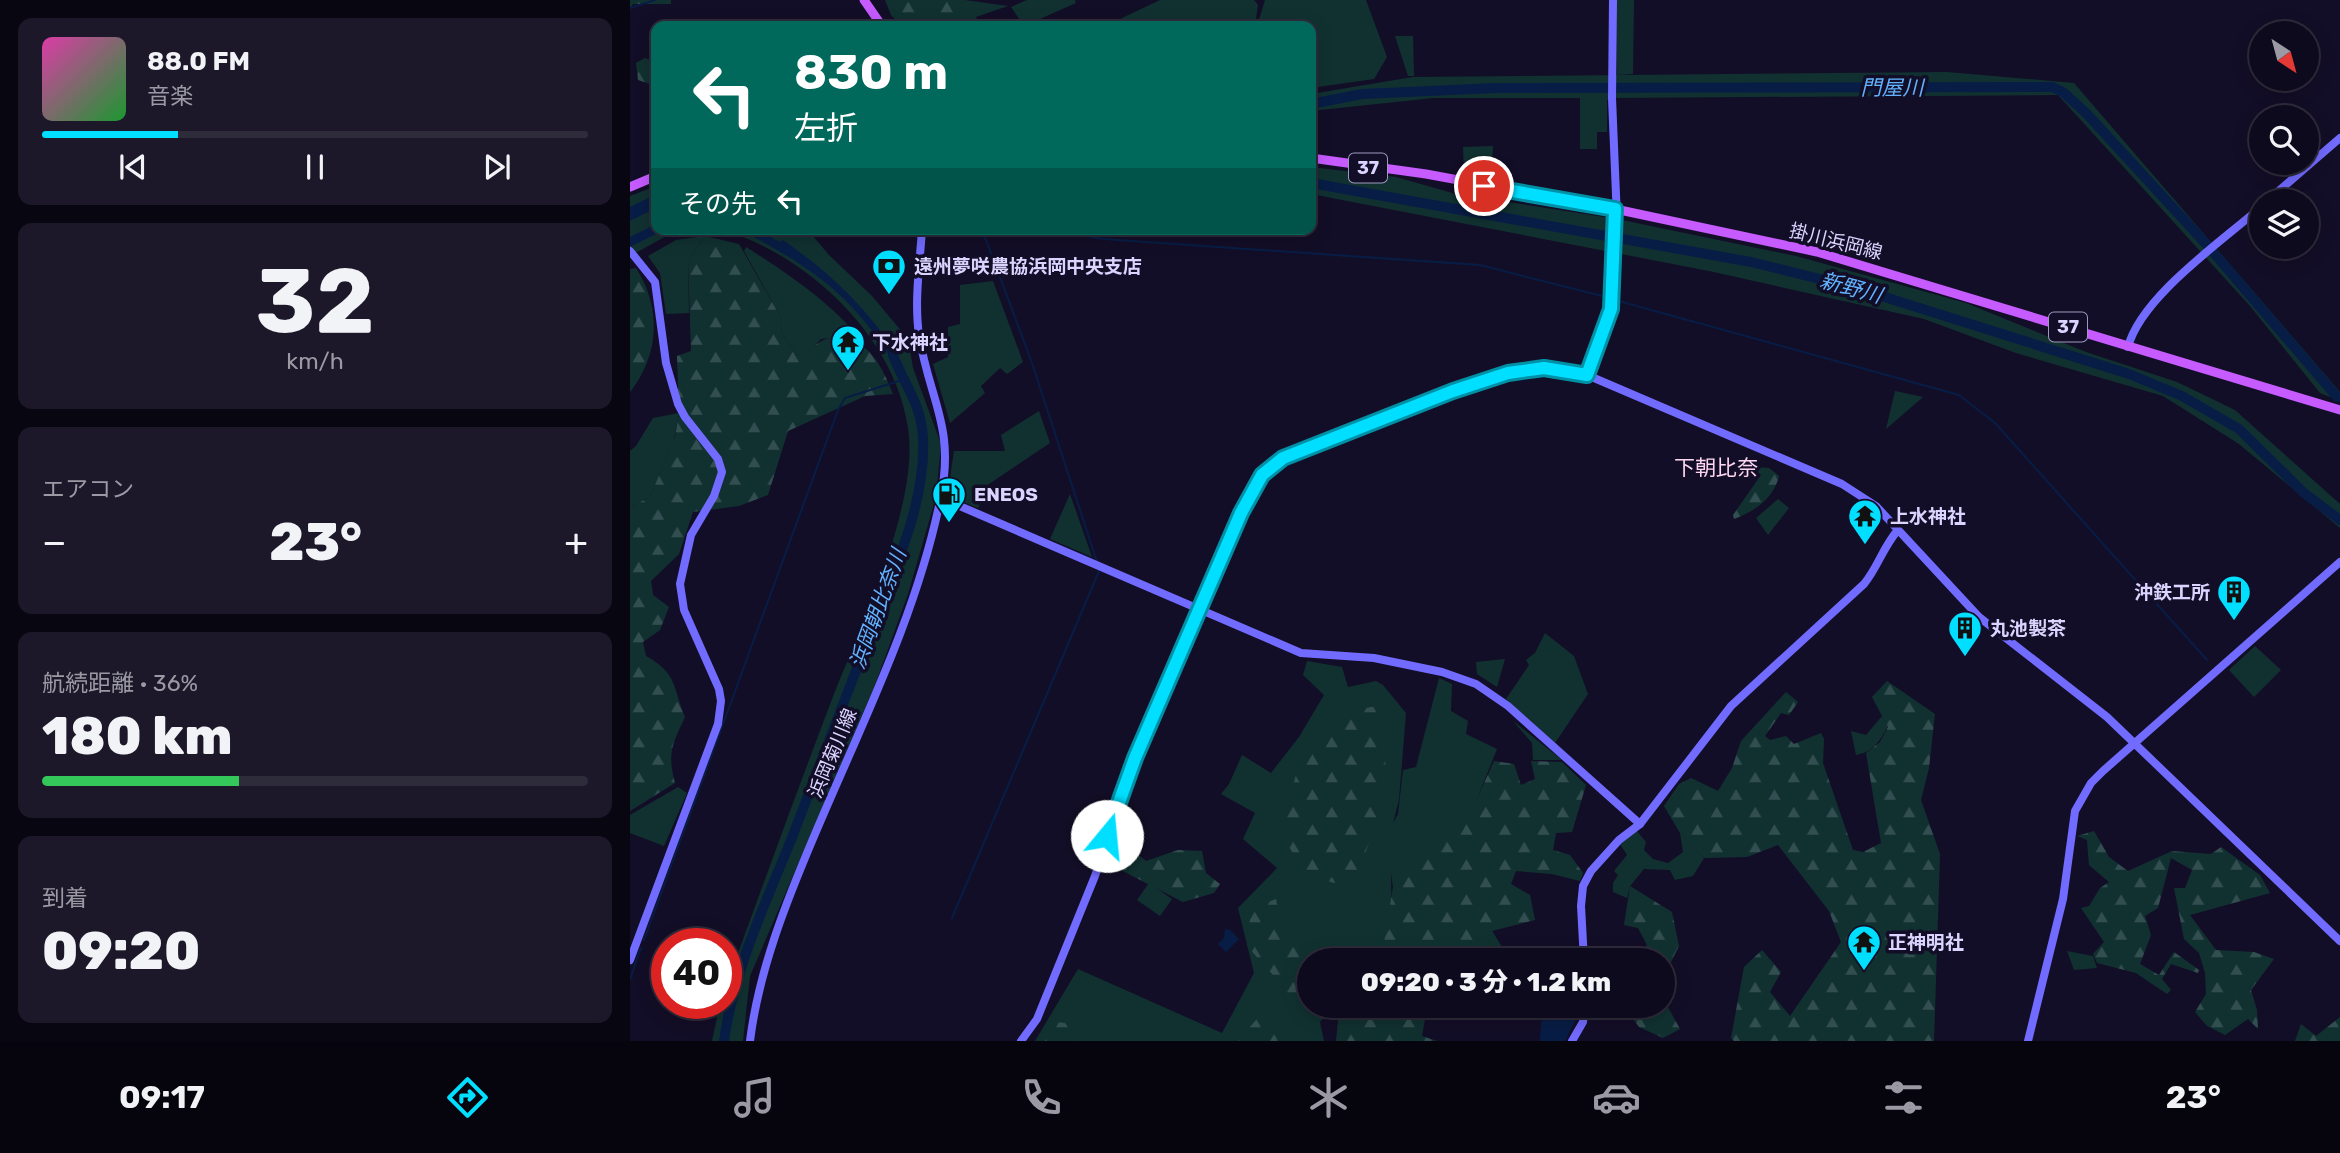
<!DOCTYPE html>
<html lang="ja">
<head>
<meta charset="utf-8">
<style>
	:root { --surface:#0e0a1d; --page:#1c182a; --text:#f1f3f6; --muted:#9b9aa4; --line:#2e2b3b; --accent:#00dfff }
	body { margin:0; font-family:Rubik,"Noto Sans JP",sans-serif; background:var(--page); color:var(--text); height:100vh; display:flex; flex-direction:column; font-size:26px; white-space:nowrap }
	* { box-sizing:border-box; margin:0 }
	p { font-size:23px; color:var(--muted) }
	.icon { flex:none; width:38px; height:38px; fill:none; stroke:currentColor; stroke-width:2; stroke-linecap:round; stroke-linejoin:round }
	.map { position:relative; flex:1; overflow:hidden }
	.sheet { display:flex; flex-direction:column; gap:18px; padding:18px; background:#080610; width:630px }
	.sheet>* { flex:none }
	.top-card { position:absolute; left:21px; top:21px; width:665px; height:214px; border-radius:14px; box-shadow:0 4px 18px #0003,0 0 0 2px var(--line); background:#00695c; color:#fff; overflow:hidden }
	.needle { width:46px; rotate:144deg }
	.tools { position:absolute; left:1619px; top:21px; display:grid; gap:14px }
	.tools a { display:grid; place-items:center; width:70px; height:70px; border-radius:50%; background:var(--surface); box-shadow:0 4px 18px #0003,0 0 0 2px var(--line); font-size:35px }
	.speed { position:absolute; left:21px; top:928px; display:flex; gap:14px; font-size:35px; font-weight:700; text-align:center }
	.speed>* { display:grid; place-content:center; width:91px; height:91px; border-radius:50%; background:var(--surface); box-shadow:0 4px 18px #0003,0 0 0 2px var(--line); line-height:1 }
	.speed .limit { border:10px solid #d22; background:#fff; color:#111 }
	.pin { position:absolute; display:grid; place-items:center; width:60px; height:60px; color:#fff; margin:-30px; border:4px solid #fff; border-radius:50%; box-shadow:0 2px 7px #0007 }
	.me { position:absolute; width:77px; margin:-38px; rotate:17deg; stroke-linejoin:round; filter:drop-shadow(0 0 5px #0008) }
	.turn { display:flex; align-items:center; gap:24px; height:147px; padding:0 28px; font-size:32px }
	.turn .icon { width:91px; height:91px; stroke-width:2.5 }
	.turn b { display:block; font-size:49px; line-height:60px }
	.then { display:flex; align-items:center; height:66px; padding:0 28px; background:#0003; gap:14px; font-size:26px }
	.big { font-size:52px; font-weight:800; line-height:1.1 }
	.sheet .card { flex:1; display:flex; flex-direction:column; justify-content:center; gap:10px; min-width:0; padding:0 24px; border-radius:14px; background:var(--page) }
	.sheet .dial { align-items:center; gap:0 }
	.dial b { font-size:91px; line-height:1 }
	.song { display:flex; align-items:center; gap:21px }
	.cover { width:84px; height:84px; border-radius:10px; background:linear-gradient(135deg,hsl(320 70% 55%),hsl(130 70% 35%)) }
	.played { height:7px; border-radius:4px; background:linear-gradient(90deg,var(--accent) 25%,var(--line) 25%) }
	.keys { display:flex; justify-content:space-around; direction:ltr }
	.heat { display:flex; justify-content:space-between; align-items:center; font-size:38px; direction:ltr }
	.charge { height:10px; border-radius:5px; background:linear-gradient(90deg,#34c759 36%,var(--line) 0) }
	.trip { position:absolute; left:667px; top:948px; width:378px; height:70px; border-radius:35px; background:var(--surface); box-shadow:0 4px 18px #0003,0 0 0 2px var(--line); font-weight:800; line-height:70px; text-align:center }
	.tab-bar { display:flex; height:112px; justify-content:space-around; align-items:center; background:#06040c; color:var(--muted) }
	.tab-bar .icon { width:49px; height:49px }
	.tab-bar .current { color:var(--accent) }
	.tab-bar b { font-size:32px; color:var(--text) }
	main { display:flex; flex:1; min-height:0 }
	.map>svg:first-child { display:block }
	.green { fill:#113131 }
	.forest { fill:url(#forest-firs) }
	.water { fill:#081d46 }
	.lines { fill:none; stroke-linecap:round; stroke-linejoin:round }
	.stream { stroke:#081d46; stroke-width:2 }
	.river { stroke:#081d46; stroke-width:10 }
	.secondary { stroke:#726bff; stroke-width:8 }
	.primary { stroke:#c65bff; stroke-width:9 }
	.route-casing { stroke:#0091a6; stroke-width:18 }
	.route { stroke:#00dfff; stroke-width:12 }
	.labels { text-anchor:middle; stroke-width:7; stroke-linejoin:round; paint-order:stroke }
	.shield { fill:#130e27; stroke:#9e99be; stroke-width:2 }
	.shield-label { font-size:18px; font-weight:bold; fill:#dad4ff }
	.street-label { font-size:19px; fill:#dad4ff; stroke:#130e27 }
	.poi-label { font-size:19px; font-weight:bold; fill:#dad4ff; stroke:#130e27; text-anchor:start }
	.water-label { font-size:21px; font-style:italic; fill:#62b2ff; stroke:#130e27 }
	.neighbourhood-label { font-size:21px; fill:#ffd6ef; stroke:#130e27 }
</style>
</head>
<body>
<main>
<section class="sheet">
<div class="card">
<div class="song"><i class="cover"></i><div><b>88.0 FM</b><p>音楽</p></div></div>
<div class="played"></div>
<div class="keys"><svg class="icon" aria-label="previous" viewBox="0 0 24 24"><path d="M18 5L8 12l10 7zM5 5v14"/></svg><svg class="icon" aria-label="pause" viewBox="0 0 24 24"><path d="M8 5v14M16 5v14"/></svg><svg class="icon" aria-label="next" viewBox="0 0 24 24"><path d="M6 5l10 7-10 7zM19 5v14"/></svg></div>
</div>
<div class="card dial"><b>32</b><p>km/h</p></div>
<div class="card"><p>エアコン</p>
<div class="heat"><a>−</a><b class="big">23°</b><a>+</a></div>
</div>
<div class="card"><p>航続距離 · 36%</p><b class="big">180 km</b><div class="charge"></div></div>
<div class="card"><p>到着</p><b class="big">09:20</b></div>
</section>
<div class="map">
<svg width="1710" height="1041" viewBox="0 0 1710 1041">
	<defs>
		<pattern id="forest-firs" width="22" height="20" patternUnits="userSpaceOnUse" patternTransform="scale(1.75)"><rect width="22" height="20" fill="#113131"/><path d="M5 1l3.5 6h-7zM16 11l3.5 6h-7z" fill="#334e50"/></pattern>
	</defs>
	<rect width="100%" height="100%" fill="#130e27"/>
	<g class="green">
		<path d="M335,0L378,6L346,17L350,26H328L322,9Z"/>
		<path d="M397,0H445L446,3L394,26L381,7Z"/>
		<path d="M530,0H624L628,5L625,26H482L492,18Z"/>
		<path d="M635,0H736L757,57L744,79L681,88V26H627Z"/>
		<path d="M986,0H1004L1003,74L987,75Z"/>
		<path d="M765,36H783L784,76H778Z"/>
		<path d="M1317,72L1444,83L1710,392V401L1690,393L1620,306L1428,95L982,98L977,100V132H967V149H950V98H803L681,111V94L783,77Z"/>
		<path d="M863,146L861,181L834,176L833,147Z"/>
		<path d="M681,167L766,177L826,194L987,219L1166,256L1336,303L1456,352L1547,382L1605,410L1710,504V528L1609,444L1533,396L1386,353L1294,319L1079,271L681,194Z"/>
		<path d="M26,186V229H49L0,256V196Z"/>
		<path d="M91,229H177L199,255L242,296L278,339L283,368L311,444L306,497L278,594L245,685L120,976L113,1041H82L90,1003H96V986C130,893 164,799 199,707C227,633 290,506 278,428C265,336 177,255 91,229Z"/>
		<path d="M342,229H418L379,235Z"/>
		<path d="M75,236L58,260L59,313L36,314L30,273L18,256L46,240Z"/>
		<path d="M116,247C157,273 196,299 228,336L191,339L177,353L168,356L152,334L150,316L114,251Z"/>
		<path d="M363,281L393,362L377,374L370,368L351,386L355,393L320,423L303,364L318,357V327L330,324V285Z"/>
		<path d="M1265,391L1293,397L1256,429Z"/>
		<path d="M409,411L420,443L359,484L348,508C311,495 320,484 324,451H375L371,435Z"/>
		<path d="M49,413L44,440L20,497L0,507V451L6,446L23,418Z"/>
		<path d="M440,494L462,557L420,539Z"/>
		<path d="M1148,499L1159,508L1138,535L1126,518Z"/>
		<path d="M915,633L944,656L958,694L925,743L876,699L899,665L896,660L905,653Z"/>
		<path d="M1625,646L1651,670L1624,697L1599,670Z"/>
		<path d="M875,659L867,687L847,674L846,662Z"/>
		<path d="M677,661L712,667L718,687L746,681L753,685L776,713L769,800L763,823L768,814L773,770L786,767L809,678L822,684L821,711L838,721L836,734L867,749L833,834L761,874L762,940L744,961H679V1006H704L690,1022L694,1041H405L448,969L592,1033L624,973L608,908L647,868L613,839L625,813L591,794L599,784L612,755L641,773L669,737L694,695L673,675Z"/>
		<path d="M1252,716L1258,726C1250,741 1243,752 1226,755L1221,731L1236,735Z"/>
		<path d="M883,721L932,760H903L902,743Z"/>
		<path d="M48,787L57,793L34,846L0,833V815Z"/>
		<path d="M1006,830L1016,842L1014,850L1023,859L1038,863L1053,852L1050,833L1074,858L1063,876L1045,880L1040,870L1014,869L1000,886L997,898L983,892V883L988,875L984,871L997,855L990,844Z"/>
		<path d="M519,883L542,899L530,916L507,900Z"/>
		<path d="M1437,951L1463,956L1467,968L1444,970Z"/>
	</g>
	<g class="forest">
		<path d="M0,0H41V4H3L0,9Z"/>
		<path d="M255,0H335L323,9L328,26C309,26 287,20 269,23L261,15Z"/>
		<path d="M15,58L20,60V67L26,62V86L8,80L6,63Z"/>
		<path d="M75,236L109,244L150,316L152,334L168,356C181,351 188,339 202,338C238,336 252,366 263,394L235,396L158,431L138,495L109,506L63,512L49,554L21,581L23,595L39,607L30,630L13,642L16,656C48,674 42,686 55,717C42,745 37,753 45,783L0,811V507L20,497L45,437L49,413L47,356L61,351L58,260Z"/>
		<path d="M6,268C32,309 29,355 0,392V269Z"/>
		<path d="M1123,467L1139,468L1149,476C1144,498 1125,511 1104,519L1103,515L1131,475Z"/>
		<path d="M1257,681L1305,714L1299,768L1291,800L1310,854L1304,1041H1104L1101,1038L1114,967L1132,950L1151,972L1140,992L1160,1016L1211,942L1199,911L1148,845L1117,857L1074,858L1050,833L1034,806L1049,784L1061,778L1088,791L1102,768L1111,741L1156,692L1168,702L1159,715L1151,713L1135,736L1140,740L1156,736L1164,744L1191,733L1194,739L1193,763L1223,850L1233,852L1251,843L1236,753L1250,742L1258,727L1242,697Z"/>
		<path d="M747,706C767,760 748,827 725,878L704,883L683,876L667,861L655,839L652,823L671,758L713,712Z"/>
		<path d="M864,761L884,764L891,785L905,779L901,761L932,762L956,785L942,832L926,833L923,850L940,855L953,873L950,881L922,874L886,871L881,884L900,895L905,920L862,931L881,961H751L763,887L761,874L832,832Z"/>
		<path d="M1464,831L1479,857L1498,871L1542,851L1581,854L1591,847L1630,875L1640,893L1560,915L1586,950L1624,952L1644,959L1621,990L1627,1010L1628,1029L1618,1019L1595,1035L1577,1026L1565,1012L1576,994L1575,973L1569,953L1554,939L1544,888H1555L1562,870L1541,858L1528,908L1515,916L1521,935L1510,964L1529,975L1544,952L1569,970L1568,973L1541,964L1532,979L1541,990L1537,994L1506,973L1467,963L1463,954L1474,942L1451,908L1459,906L1470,888L1479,882L1459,865L1457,840L1447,836Z"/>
		<path d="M548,850L572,851L576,873L590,884L584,893L553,902L479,864L490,852L506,853L516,861Z"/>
		<path d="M1000,886L1042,912L1049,946L1036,972L1033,998L1050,1029L1033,1038L1009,1027L995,1008L1032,1006V961H990L989,949L1008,952L1017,945L1008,928L994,925Z"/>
		<path d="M646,899L656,948L689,942L727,945L731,961H679V1006H704L700,1011L671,1022L643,975L617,946L621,908Z"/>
		<path d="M714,1006H805L796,1013L792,1036L807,1041H706L709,1012Z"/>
		<path d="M631,1014L672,1041H608Z"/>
		<path d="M1710,1017V1041H1665L1671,1024L1686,1036Z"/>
		<path d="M425,1022L435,1023L448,1041H415Z"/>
	</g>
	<g class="water">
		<path d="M26,194V208L0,221V207Z"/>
		<path d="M26,224V229H36L0,247V237Z"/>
		<path d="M109,229H124L150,242L153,240C203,275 242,312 273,365L267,368C222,294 184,269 109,229Z"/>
		<path d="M595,929L600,930L609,939L596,952L588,944L594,938Z"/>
		<path d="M931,1006L948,1015L935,1041H910L911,1022Z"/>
	</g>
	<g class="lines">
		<g class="stream">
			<path d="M0,8L25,0"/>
			<path d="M352,229L402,363L467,562"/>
			<path d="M420,229L473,239L850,265L980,298"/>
			<path d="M985,300L1329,395L1365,423L1577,660"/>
			<path d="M322,918L469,571"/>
			<path d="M14,940L208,410L215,398L272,380"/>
			<path d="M0,979L11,948"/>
		</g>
		<g class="river">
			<path d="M681,104L732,94L866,88L1422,87L1433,92L1457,114L1577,245L1707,397"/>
			<path d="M681,183L1121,262L1226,288L1499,374L1552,396L1609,429L1674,493L1710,520"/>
			<path d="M94,1041C104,968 136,903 163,835C190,764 218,693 245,621C267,563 296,501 293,438C291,402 274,385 263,355"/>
		</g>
		<g class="secondary">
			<path d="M1637,201L1710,138"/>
			<path d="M0,251L25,282L36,363L48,404L55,417L88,459L92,472L84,496L61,535L50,584L54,610L89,689L91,701L88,724L0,960"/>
			<path d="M1498,347C1511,297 1591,242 1631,207"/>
			<path d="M957,375L984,294L987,219L982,98L983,0"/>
			<path d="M311,498L671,653L744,658L812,672L846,684L878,706L1010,824"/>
			<path d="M954,961L951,906L953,886L961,871L989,840L1010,824L1101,706L1234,584C1248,567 1253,547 1268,530"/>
			<path d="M120,1041C129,969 157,900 185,834C231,725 288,613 311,496C325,426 299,399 289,335C284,301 290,263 292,229"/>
			<path d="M391,1041L407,1019L465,876L505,758L611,513L632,475L666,451L878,373L914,368L957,375L1212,484L1246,506L1349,617L1477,717L1710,941"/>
			<path d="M942,1041L953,1022L955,1006"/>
			<path d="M1398,1041L1433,899L1445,811L1461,783L1473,771L1710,562"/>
		</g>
		<g class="primary">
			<path d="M234,0L252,26"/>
			<path d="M681,158L796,174L985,209L1187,252L1710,410"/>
			<path d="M0,187L26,176"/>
		</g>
	</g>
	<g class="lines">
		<g class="route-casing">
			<path id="route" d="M477,836L505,758L611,513L632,475L653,458L823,391L878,373L914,368L957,375L981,309L985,209L854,186"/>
		</g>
		<use href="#route" class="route"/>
	</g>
	<defs>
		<g id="bank-pin" transform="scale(1.75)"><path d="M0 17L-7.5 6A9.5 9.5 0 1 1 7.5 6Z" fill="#00dfff" stroke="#130e27"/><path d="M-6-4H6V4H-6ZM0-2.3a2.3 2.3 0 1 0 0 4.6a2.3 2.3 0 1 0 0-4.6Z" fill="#111"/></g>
		<g id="temple-pin" transform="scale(1.75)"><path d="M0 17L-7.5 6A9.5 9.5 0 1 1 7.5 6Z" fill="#00dfff" stroke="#130e27"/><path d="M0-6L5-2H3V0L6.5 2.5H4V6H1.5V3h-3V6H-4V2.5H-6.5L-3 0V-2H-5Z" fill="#111"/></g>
		<g id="fuel-pin" transform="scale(1.75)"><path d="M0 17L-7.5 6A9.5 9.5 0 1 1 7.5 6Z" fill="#00dfff" stroke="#130e27"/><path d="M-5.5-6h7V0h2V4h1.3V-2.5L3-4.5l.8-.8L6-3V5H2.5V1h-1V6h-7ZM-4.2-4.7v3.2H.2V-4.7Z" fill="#111"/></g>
		<g id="building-pin" transform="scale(1.75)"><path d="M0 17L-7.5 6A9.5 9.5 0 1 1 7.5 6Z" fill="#00dfff" stroke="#130e27"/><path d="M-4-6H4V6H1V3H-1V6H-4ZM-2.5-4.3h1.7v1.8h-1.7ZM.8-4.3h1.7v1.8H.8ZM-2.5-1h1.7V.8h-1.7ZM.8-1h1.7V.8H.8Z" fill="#111"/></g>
	</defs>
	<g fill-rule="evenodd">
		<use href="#bank-pin" x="259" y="266"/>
		<use href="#temple-pin" x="218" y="342"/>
		<use href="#fuel-pin" x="319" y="494"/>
		<use href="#temple-pin" x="1235" y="516"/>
		<use href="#building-pin" x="1604" y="592"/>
		<use href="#building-pin" x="1335" y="628"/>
		<use href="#temple-pin" x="1234" y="942"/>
	</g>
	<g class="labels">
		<g class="shield">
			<rect x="719" y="153.5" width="38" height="29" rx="5"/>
			<rect x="1419" y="312.5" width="38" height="29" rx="5"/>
		</g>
		<g class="shield-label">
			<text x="738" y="174">37</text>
			<text x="1438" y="333">37</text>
		</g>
		<g class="street-label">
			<text transform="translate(1206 241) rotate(14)" y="7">掛川浜岡線</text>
			<text transform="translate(202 753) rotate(-67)" y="7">浜岡菊川線</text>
		</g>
		<g class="poi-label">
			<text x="284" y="273">遠州夢咲農協浜岡中央支店</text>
			<text x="242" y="349">下水神社</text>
			<text x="344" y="501">ENEOS</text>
			<text x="1260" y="523">上水神社</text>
			<text x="1580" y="599" text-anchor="end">沖鉄工所</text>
			<text x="1360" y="635">丸池製茶</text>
			<text x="1258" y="949">正神明社</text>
		</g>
		<g class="water-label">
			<text x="1262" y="95">門屋川</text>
			<text transform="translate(1221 288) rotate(15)" y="7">新野川</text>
			<text transform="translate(248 609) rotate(-70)" y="7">浜岡朝比奈川</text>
		</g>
		<g class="neighbourhood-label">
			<text x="1086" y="475">下朝比奈</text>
		</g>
	</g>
</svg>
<div class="tools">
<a><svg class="needle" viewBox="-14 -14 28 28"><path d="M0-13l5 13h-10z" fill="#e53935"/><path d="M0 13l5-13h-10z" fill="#9b9aa4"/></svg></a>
<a><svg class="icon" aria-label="search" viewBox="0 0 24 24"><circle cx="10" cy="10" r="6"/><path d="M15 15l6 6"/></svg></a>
<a><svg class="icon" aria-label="layers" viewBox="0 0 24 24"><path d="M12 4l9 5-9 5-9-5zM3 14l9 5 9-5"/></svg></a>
</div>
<div class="speed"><div class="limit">40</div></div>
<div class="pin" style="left:854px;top:186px;background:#d93025"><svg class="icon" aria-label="arrive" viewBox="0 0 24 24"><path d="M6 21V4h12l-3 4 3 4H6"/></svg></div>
<svg class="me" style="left:477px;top:836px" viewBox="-20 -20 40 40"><circle r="19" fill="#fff"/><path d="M0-13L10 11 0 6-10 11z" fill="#00dfff"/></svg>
<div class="trip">09:20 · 3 分 · 1.2 km</div>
<div class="top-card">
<div class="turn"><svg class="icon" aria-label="left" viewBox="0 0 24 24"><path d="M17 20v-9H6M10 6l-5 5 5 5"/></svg><div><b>830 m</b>左折</div></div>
<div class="then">その先<svg class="icon" aria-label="left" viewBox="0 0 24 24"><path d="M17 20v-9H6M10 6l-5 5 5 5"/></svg></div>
</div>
</div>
</main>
<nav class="tab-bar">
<b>09:17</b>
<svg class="icon current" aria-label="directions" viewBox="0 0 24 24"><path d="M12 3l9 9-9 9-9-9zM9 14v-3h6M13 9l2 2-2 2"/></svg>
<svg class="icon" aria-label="music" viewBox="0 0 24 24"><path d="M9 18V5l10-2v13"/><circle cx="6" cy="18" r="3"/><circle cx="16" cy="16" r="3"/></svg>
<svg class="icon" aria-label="phone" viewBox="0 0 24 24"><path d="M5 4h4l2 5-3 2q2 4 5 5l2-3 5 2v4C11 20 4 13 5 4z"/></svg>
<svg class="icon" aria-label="climate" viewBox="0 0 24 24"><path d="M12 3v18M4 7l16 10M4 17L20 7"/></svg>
<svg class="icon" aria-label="car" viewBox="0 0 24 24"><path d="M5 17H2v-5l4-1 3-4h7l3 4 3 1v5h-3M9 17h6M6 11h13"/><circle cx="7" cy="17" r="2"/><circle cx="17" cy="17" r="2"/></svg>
<svg class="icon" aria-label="filters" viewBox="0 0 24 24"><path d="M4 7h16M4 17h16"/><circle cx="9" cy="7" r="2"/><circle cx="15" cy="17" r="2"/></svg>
<b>23°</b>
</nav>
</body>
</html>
